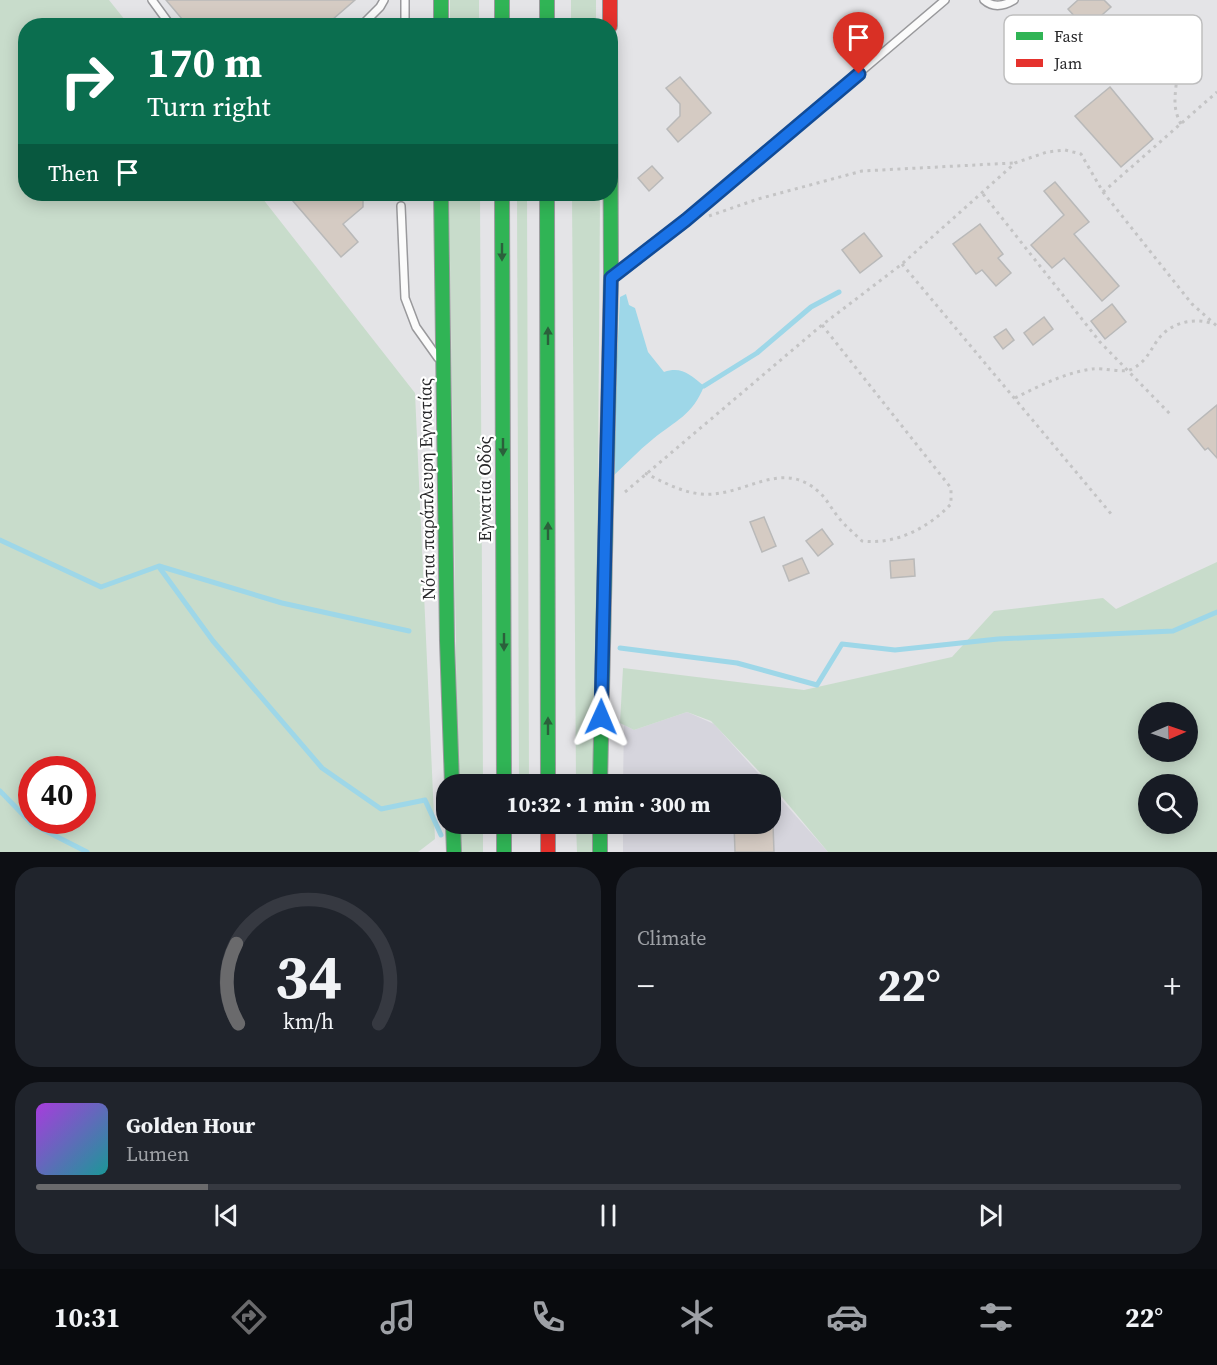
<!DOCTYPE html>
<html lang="en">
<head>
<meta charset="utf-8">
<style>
	:root { --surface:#171b24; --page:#20242c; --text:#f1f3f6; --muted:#9ea1a6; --line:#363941; --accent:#6a6a6c }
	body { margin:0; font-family:"Source Serif 4",serif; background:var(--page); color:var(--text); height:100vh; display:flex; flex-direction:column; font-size:22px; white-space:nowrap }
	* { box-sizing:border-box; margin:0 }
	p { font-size:20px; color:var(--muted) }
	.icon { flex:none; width:33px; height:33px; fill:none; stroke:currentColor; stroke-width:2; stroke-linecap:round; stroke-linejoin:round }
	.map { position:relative; height:852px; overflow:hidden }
	.side { display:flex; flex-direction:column; gap:15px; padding:15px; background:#0d0f14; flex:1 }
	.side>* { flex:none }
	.banner { position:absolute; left:18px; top:18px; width:600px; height:183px; border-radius:24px; box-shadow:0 3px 15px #0003; background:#0b6e4f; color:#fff; overflow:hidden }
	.needle { width:39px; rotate:88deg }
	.tools { position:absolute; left:1138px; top:702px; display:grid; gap:12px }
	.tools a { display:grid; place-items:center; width:60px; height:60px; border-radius:50%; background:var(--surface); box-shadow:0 3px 15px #0003; font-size:30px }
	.speed { position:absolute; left:18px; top:756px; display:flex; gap:12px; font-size:30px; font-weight:700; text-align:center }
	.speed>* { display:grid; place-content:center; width:78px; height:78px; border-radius:50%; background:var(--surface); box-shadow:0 3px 15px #0003; line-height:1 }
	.speed .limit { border:9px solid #d22; background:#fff; color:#111 }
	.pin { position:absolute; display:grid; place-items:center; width:51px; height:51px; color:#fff; margin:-62px -26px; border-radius:50% 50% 50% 0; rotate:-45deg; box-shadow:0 0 6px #0007 }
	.pin .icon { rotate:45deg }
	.me { position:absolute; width:66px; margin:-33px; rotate:1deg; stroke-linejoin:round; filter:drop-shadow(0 0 4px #0008) }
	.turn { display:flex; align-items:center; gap:21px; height:126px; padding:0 30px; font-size:27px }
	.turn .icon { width:78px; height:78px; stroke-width:2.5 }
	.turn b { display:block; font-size:42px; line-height:51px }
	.then { display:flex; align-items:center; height:57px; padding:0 30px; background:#0003; gap:12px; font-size:22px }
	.big { font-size:45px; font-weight:700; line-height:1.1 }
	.side .tile { flex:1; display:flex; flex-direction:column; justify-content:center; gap:9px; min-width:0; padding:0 21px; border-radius:24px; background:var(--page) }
	.side .dial { align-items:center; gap:0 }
	.dial svg { height:156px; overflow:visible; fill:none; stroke:var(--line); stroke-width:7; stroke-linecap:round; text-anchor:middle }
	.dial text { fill:var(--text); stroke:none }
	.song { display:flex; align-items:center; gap:18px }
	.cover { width:72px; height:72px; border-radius:9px; background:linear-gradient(135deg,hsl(280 70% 55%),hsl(180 70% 35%)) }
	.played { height:6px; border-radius:3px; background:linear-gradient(90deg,var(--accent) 15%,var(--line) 15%) }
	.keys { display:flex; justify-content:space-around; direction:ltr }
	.heat { display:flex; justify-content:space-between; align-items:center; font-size:33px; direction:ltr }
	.side .tiles { flex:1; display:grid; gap:15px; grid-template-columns:1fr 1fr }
	.tile:last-child { grid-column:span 2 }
	.trip { position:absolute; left:436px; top:774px; width:345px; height:60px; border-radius:24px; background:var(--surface); box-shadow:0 3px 15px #0003; font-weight:700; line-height:60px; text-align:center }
	.tab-bar { display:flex; height:96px; justify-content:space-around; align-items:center; background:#090b0e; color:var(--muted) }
	.tab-bar .icon { width:42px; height:42px }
	.tab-bar .on { color:var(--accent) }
	.tab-bar b { font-size:27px; color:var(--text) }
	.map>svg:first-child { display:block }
	.built { fill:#d6d5dd }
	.green { fill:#c8dccb; fill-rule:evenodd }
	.water { fill:#9ed7e8 }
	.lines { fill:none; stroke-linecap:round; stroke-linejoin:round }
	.stream { stroke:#9ed7e8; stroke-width:5 }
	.building { fill:#d5cbc3; stroke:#b9b9b9; stroke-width:1.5 }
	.lane-casing { stroke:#99999c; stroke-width:10 }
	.fast-casing { stroke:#99999c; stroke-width:16 }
	.jam-casing { stroke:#99999c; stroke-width:16 }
	.path { stroke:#c4c4c5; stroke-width:3; stroke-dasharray:3 4.5; stroke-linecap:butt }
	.lane { stroke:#fbfbfb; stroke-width:7 }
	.fast { stroke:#30b455; stroke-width:14 }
	.jam { stroke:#e5322d; stroke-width:14 }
	.oneway { fill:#2b603b }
	.route-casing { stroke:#114b97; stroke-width:15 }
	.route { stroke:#1a73e8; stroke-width:10 }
	.labels { text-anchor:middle; stroke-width:4.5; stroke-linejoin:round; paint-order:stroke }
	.street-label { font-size:18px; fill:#28282a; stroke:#fff }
	.key { fill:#fff; stroke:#bebebf; stroke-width:1.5 }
	.key-label { font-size:16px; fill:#28282a }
</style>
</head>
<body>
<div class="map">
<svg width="1217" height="852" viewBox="0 0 1217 852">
	<rect width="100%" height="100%" fill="#e4e4e7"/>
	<g class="built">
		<path d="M687,712L714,724L768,784H623L624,725L634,730Z"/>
		<path d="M771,788L828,852H623V824H771Z"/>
	</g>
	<g class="green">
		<path d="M0,0H109L129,25L26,26V194H259L415,393L435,839L418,852H0ZM32,770H82V820H32Z"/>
		<path d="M450,0H479V25L450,26Z"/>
		<rect x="571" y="0" width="25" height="25"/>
		<path d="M449,194H480L483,784H458Z"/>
		<path d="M517,194H527L529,784H519Z"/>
		<path d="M572,194H600L596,784H576Z"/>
		<path d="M1217,562V852H828L771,784L711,721L687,712L634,730L620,723L623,668L804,690L952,657L994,611L1103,598L1116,609ZM1188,712V752H1149V712ZM1188,784V824H1149V784Z"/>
		<path d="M459,824H483V852H460Z"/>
		<path d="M576,824H595V852H577Z"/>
	</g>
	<path class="water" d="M626,294L629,305L635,308L648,352L664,372C682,366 690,375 704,386C693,415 675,421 653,439C638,451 625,465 611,478L620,297Z"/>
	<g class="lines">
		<g class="stream">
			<path d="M704,386L757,353L811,307L839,292"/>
			<path d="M0,540L101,587L159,566L282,603L409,631"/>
			<path d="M159,567L213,641L322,768L381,809L425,800L441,835"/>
			<path d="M620,648L737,663L817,685L842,644L895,650L998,639L1173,631L1217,612"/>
			<path d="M0,791L32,824L87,852"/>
		</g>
	</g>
	<g class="building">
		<path d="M166,0H355L325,26H188Z"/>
		<path d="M1078,0H1104L1111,7L1086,29L1068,9Z"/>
		<path d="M680,77L711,113L678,142L667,129L680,116V104L666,88Z"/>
		<path d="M1110,87L1153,139L1121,167L1075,116Z"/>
		<path d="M652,166L663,178L649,191L638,178Z"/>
		<path d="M1055,182L1089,222L1074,234L1119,286L1102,301L1064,258L1052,268L1031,245L1064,215L1044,191Z"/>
		<path d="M301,194H363V207L343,224L358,242L341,257L293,201Z"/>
		<path d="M980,224L1003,254L998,258L1011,273L996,286L982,270L976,274L953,244Z"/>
		<path d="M864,233L882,256L860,273L842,250Z"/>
		<path d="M1112,304L1126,322L1105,339L1091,321Z"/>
		<path d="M1044,317L1053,329L1033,345L1024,333Z"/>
		<path d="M1006,329L1014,340L1003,349L994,337Z"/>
		<path d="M1217,405V458L1208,448L1205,450L1188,429Z"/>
		<path d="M764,517L776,546L762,552L750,522Z"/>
		<path d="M822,529L833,544L818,556L806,541Z"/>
		<path d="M802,558L809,573L789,581L783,566Z"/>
		<path d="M914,559L915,576L891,578L890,561Z"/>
		<path d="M734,824H773L774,852H735Z"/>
	</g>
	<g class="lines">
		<g class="lane-casing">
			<g id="lane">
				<path d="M152,0L171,26"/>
				<path d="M984,0C993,8 1004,6 1014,0"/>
				<path d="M361,26L380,7L384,0"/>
				<path d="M405,26V0"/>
				<path d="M401,206L405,298L416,327L438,358"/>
				<path d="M616,275L686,220L945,0"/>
			</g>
		</g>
		<g class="fast-casing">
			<g id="fast">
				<path d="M441,0V26"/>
				<path d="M502,0V26"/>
				<path d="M547,0V26"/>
				<path d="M441,194L447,641L452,784"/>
				<path d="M502,194L504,784"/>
				<path d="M547,194L548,784"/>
				<path d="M600,784L611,278L610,44"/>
				<path d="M453,824L454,852"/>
				<path d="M504,824V852"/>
				<path d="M600,824V852"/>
			</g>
		</g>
		<g class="jam-casing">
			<g id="jam">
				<path d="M610,0V26"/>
				<path d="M548,824V852"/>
			</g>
		</g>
		<g class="path">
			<path d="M1146,32L1156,33C1195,74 1163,91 1181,124"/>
			<path d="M1103,192L1217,92"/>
			<path d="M983,194L1100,342L1170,414"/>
			<path d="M709,216L758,199L862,171L1013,163"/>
			<path d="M902,264L1112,515"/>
			<path d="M1015,398C1039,386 1064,373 1092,369C1103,367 1123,374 1132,369C1151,359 1151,344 1165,332C1178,321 1198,318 1213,324"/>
			<path d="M645,473C663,482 681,492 701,494C744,498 781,457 819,492C827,499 832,510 839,518C845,526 854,533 862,541C896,545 928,528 951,504V488L822,325"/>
			<path d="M625,492L822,325L902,264L1015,163L1047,152L1065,150L1081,154L1103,192L1192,304L1217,326"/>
		</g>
		<use href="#lane" class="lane"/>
		<use href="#fast" class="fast"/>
		<use href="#jam" class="jam"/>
	</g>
	<defs><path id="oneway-solid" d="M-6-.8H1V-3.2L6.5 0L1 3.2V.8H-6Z" transform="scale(1.5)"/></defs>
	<g class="oneway">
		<use href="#oneway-solid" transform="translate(502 252) rotate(90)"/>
		<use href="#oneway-solid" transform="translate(548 336) rotate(-90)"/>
		<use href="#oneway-solid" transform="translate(503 447) rotate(90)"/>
		<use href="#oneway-solid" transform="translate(548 531) rotate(-90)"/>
		<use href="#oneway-solid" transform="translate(504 642) rotate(90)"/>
		<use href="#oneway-solid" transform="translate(548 726) rotate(-90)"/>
	</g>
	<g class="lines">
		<g class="route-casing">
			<path id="route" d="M601,717L611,278L686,220L859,74"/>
		</g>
		<use href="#route" class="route"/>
	</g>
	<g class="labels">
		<g class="street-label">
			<text transform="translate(427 489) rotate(-91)" y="6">Νότια παράπλευρη Εγνατίας</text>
			<text transform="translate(485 489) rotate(-90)" y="6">Εγνατία Οδός</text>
		</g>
	</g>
	<rect x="1004" y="15" width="198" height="69" rx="9" class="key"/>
	<rect x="1016" y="32" width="27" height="8" fill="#30b455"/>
	<rect x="1016" y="59" width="27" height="8" fill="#e5322d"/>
	<g class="key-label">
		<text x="1054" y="42">Fast</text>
		<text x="1054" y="69">Jam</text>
	</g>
</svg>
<div class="tools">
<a><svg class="needle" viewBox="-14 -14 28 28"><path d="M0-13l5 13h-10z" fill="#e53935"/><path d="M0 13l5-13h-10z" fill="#9ea1a6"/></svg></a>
<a><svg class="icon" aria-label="search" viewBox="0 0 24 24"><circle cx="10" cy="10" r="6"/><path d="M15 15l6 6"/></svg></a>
</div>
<div class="speed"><div class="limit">40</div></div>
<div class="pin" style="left:859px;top:74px;background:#d93025"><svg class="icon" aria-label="arrive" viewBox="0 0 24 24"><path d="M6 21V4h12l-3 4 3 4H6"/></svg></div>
<svg class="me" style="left:601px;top:717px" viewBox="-20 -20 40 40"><path d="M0-17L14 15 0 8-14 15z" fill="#1a73e8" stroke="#fff" stroke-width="4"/></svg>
<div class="trip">10:32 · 1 min · 300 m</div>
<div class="banner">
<div class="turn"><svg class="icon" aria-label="right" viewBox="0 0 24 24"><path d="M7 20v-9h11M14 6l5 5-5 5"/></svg><div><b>170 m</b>Turn right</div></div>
<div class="then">Then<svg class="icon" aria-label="arrive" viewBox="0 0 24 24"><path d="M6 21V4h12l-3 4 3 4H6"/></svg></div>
</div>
</div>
<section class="side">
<div class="tiles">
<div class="tile dial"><svg viewBox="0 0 100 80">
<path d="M14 69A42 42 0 1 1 86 69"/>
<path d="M14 69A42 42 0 0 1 13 28" stroke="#6a6a6c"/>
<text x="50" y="56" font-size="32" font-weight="700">34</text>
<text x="50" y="72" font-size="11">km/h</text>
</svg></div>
<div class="tile"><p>Climate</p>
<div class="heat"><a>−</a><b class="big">22°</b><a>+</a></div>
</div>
<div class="tile">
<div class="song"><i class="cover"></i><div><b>Golden Hour</b><p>Lumen</p></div></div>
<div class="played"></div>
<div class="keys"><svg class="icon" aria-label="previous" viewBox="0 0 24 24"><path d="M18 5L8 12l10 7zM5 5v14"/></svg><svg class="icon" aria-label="pause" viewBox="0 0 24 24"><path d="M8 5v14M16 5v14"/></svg><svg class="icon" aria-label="next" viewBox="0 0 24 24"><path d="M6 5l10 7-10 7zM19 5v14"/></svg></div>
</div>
</div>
</section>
<nav class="tab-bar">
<b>10:31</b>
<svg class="icon on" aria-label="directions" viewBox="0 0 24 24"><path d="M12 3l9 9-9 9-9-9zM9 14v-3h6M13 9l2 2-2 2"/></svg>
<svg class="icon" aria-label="music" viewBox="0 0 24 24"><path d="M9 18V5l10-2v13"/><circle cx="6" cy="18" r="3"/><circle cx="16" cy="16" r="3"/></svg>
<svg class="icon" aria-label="phone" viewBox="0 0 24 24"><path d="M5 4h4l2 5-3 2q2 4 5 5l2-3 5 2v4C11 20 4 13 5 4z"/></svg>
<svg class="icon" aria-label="climate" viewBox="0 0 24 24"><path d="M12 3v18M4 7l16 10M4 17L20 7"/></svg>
<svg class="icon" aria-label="car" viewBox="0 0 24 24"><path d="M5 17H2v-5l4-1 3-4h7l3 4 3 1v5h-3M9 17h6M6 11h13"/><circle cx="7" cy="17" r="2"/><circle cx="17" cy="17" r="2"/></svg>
<svg class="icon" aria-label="filters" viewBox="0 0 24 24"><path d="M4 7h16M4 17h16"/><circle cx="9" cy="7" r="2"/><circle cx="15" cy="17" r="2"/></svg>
<b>22°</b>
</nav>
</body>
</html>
